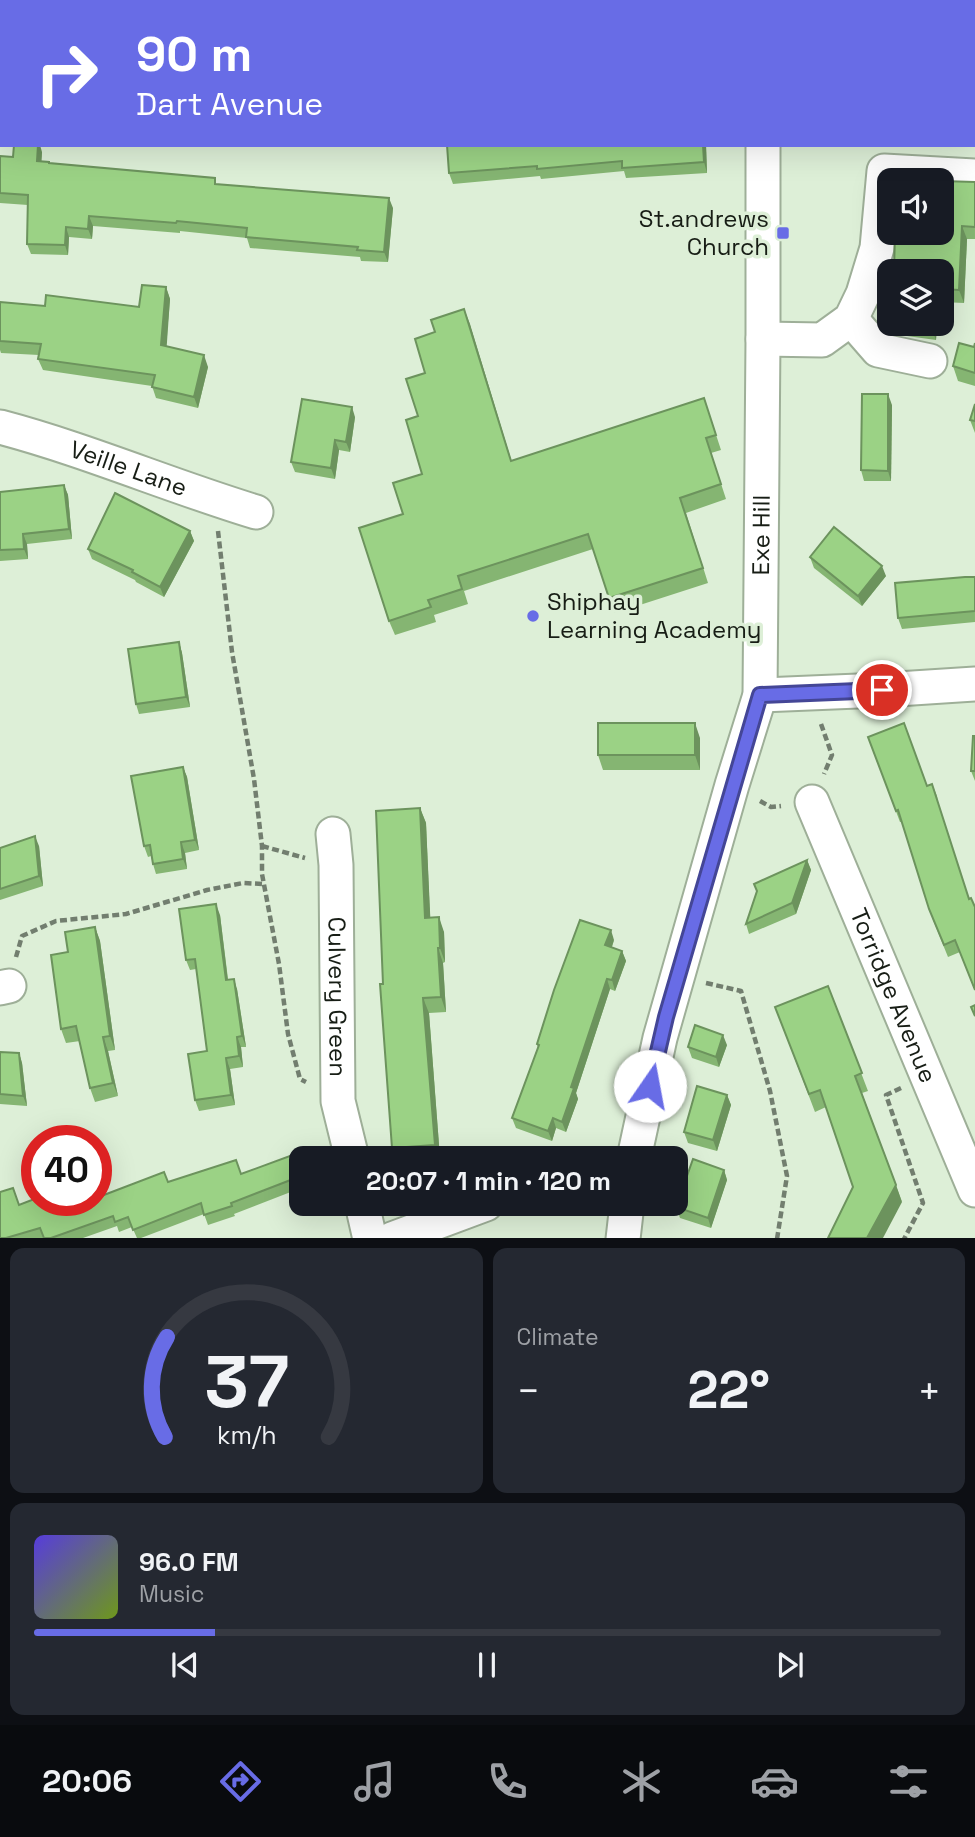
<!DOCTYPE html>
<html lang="en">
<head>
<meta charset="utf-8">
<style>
	:root { --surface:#171b24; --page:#242831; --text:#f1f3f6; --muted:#9ea1a6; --line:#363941; --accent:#686ce6 }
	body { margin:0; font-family:"Space Grotesk",sans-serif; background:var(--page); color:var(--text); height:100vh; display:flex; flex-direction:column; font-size:26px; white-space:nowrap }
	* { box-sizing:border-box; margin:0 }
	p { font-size:23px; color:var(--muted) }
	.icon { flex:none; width:38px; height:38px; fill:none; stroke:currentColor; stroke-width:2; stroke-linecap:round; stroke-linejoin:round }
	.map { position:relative; height:1238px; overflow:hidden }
	.panel { display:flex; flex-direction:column; gap:10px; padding:10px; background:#0d0f14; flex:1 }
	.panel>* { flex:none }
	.hud { position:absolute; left:0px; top:0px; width:976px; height:147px; box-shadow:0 7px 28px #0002; background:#686ce6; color:#fff; overflow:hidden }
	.fabs { position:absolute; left:877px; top:168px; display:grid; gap:14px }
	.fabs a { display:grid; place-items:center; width:77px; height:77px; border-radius:14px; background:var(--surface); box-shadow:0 7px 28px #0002; font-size:35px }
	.speed { position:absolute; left:21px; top:1125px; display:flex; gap:14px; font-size:35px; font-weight:700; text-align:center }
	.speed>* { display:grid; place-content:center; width:91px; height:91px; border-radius:50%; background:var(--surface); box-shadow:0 7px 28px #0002; line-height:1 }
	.speed .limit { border:10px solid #d22; background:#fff; color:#111 }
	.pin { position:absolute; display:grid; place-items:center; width:60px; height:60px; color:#fff; margin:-30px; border:4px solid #fff; border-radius:50%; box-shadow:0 2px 7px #0007 }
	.me { position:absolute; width:77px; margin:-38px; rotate:12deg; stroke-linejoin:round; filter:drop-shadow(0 0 5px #0008) }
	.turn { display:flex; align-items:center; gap:24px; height:147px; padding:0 21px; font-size:32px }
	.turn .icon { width:91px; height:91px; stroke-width:2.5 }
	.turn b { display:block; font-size:49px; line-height:60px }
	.big { font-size:52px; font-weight:600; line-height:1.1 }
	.panel .card { flex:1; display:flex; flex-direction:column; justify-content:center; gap:10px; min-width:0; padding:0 24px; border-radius:14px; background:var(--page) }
	.panel .dial { align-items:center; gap:0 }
	.dial svg { height:182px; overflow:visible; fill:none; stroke:var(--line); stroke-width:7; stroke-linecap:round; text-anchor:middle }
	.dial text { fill:var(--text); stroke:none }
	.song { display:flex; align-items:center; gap:21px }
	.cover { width:84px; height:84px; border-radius:10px; background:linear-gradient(135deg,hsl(250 70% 55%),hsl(80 70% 35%)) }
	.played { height:7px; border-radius:4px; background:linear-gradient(90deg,var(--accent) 20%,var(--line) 20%) }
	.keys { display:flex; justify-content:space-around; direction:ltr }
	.heat { display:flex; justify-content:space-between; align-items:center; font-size:38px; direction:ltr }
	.panel .tiles { flex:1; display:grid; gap:10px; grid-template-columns:1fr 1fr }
	.card:last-child { grid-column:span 2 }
	.trip { position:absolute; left:289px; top:1146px; width:399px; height:70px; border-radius:14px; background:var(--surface); box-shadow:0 7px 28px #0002; font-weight:600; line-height:70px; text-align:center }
	.dock { display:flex; height:112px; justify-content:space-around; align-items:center; background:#090b0e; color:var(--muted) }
	.dock .icon { width:49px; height:49px }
	.dock .current { color:var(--accent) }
	.dock b { font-size:32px; color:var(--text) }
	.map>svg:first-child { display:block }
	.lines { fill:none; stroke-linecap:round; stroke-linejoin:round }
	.minor-casing { stroke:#9eaf98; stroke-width:37 }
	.path { stroke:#727e6f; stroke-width:4.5; stroke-dasharray:7 3.5; stroke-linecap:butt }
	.minor { stroke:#fff; stroke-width:33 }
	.wall { fill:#85b572 }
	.shaded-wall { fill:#6c935d }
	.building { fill:#9bd285; stroke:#6c935d; stroke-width:2 }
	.route-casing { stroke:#444696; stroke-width:18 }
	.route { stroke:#686ce6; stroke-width:12 }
	.poi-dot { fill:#686ce6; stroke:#ddefd7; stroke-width:2.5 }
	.labels { text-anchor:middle; stroke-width:7; stroke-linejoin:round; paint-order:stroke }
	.poi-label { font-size:24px; fill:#171d15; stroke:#ddefd7; text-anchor:end }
	.street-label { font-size:24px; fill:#171d15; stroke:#ddefd7 }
</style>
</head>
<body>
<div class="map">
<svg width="975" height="1239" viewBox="0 0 975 1239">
	<rect width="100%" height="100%" fill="#ddefd7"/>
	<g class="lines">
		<g class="minor-casing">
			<g id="minor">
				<path d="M51,2V0"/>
				<path d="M0,52H2"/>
				<path d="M851,319L878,350L930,361"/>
				<path d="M763,339L822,340L851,319L863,294L877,248L884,171L975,176"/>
				<path id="s1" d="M0,427C87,450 170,486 256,512"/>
				<path d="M760,695L882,690L975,684"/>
				<path id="s2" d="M812,802L975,1190"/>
				<path id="s3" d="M333,834L336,865L338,1101L352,1158"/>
				<path d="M0,988L9,986"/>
				<path id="s4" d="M634,1158L660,1038L732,785L760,695L763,339V145"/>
				<path d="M362,1204L370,1239"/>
				<path d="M392,1239L486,1204"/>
				<path d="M623,1239L627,1204"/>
			</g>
		</g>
		<g class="path">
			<path d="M218,531L232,652L254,779L262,846V874L279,964L288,1034L300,1079L306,1082"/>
			<path d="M821,724L832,755L824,774"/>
			<path d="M760,801L771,807L781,806"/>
			<path d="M262,846L305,858"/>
			<path d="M16,957L22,936L56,921L126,914L207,890L243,883L264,884"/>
			<path d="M706,983L741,991L770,1091L787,1176L777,1239"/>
			<path d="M901,1088L886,1095L923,1203L904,1239"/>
		</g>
		<use href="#minor" class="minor"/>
	</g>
	<g class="wall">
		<rect x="172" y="0" width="259" height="2"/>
		<path d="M522,0H649V2H523Z"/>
		<path d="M706,145L707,173L626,178L624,171L541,179L540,176L453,184L449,173Z"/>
		<path d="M42,152L41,161L50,163L217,184L393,208L388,262L361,261L360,257L250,248L247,238L180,231V233L93,226L92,239L69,237L68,255L31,254L27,244L28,205L0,203V156L13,157Z"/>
		<path d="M975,182V239H967L964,303L942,302V271Z"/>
		<path d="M166,287L170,299L166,346L208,367L198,408L156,398L152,386L43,370L38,359L39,355L1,353L0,350V302L45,306L139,307Z"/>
		<path d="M464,309L511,461L704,398L721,450L711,453L726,499L686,513L708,583L615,613L593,549L464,591L468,604L434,615L436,622L395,635L389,621L403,514L422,474L418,416L425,373L435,332Z"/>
		<path d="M902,324H937L936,340L907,336Z"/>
		<path d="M975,343V386L958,381L953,366L974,347Z"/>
		<path d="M975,404V433L970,420Z"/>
		<path d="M892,405L891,481H864L861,470Z"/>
		<path d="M355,417L350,452L339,450L335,479L295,472L291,462Z"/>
		<path d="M64,485L68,495L72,539L27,544L28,559L0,561V492Z"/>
		<path d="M190,531L194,541L164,597L136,582L135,580L92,559L88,549Z"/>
		<path d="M810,557L886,576L862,606L814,568Z"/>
		<path d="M975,577V622L902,629L898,618Z"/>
		<path d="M179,642L182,653L190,707L139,714L136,704Z"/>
		<path d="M975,736V781L971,771Z"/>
		<path d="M868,737L927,786L932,784L937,796L960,952L948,957L933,920L902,822H900Z"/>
		<path d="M700,738V770H603L598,755Z"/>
		<path d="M183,767L187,777L199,850L185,853L187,869L156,874L153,864L151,856L148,857L144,846Z"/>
		<path d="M420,808L426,823L430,918L444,932L445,962L443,963L446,1012L429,1013L440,1158H396L392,1148L383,984Z"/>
		<path d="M39,846L43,886L0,900V848Z"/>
		<path d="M807,860L811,870L796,914L749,934L746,924L757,891L754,884Z"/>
		<path d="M220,915L228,979L237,989L246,1047H241L243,1067L230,1069L235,1105L199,1111L195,1100L207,1051L196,969L190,970L186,960Z"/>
		<path d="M95,927L100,941L115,1050L108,1051L118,1096L95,1102L90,1088L80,1041L66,1043L61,1029L68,952Z"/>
		<path d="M614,940L612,947L622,951L626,961L615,991L610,989L576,1093L578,1099L566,1132L556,1128L552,1141L516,1128L512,1118L538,1048L537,1044Z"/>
		<path d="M828,986L868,1091L862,1093L902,1202L826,1107L815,1112L775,1007Z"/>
		<path d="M727,1045L719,1067L692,1058L688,1047Z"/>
		<path d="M0,1052L19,1053L22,1063L27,1106L0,1104Z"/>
		<path d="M727,1095L731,1105L717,1151L688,1143L684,1132Z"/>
		<path d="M301,1160V1188L234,1214L235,1216L208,1225L204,1214L141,1238H137L132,1227L119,1232L117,1226L83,1238H0L19,1204L96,1200L168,1182L242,1174Z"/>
		<path d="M724,1170L727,1180L711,1228L680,1218L676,1207Z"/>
	</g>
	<g class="shaded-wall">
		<path d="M38,145H40L42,152L41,171L37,161Z"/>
		<path d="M703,145H706L707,173L704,162Z"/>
		<path d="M389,198L393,208L388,262L384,252Z"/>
		<path d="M89,216L93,226L92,239L88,229Z"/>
		<path d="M962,226L967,239L964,303L959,290Z"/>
		<path d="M66,227L69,237L68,255L65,245Z"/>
		<path d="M166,287L170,299L166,356L161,345Z"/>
		<path d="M464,309L470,324L516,476L511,461Z"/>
		<path d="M931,324H937L936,340L931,327Z"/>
		<path d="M204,355L208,367L198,408L194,397Z"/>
		<path d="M888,394L892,405L891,481L888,471Z"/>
		<path d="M352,407L355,417L350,452L346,442Z"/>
		<path d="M335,440L339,450L335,479L331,468Z"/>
		<path d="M64,485L68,495L72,539L69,529Z"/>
		<path d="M190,531L194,541L164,597L160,587Z"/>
		<path d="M23,534L27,544L28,559L24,549Z"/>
		<path d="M882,566L886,576L862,606L858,596Z"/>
		<path d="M179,642L182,653L190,707L186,697Z"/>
		<path d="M695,723L700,738V770L695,755Z"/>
		<path d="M183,767L187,777L199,850L195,840Z"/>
		<path d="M420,808L426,823L431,933L425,918Z"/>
		<path d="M35,836L39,846L43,886L39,876Z"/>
		<path d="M181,842L185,853L187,869L183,859Z"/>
		<path d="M807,860L811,870L796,914L792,903Z"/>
		<path d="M216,904L220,915L229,990L226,980Z"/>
		<path d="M439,917L444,932L445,962L440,948Z"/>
		<path d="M95,927L100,941L115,1050L110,1036Z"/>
		<path d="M611,930L614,940L609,955L605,945Z"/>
		<path d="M438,948L443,963L446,1012L441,997Z"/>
		<path d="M622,951L626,961L615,991L612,980Z"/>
		<path d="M234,979L237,989L246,1047L242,1036Z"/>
		<path d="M607,979L610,989L576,1093L578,1099L566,1132L562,1122L571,1087Z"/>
		<path d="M423,998L429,1013L440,1158L435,1145Z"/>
		<path d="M723,1035L727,1045L719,1067L716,1057Z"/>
		<path d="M103,1037L108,1051L118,1096L113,1083Z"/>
		<path d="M237,1037L241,1047L243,1067L239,1056Z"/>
		<path d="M19,1053L22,1063L27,1106L23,1096Z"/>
		<path d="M226,1058L230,1069L235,1105L231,1095Z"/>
		<path d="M727,1095L731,1105L717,1151L713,1140Z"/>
		<path d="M553,1118L556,1128L552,1141L548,1131Z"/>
		<path d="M724,1170L727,1180L711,1228L708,1218Z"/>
		<path d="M896,1185L902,1202L883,1238H867Z"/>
	</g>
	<g class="building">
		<path d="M349,0H426V2Z"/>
		<path d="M14,145H38L37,161L49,162V163L215,178V184L389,198L384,252L357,250L358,247L246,237L247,228L177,221L176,223L89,216L88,229L66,227L65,245L27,244L28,195L0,193V156L13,157Z"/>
		<path d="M447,145H703L704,162L622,168V161L537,169V166L449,173Z"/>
		<path d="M897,178L929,180H897Z"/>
		<path d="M942,181L975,182V227L962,226L959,290L942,289V271H894L895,233H942Z"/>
		<path d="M142,285L166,287L161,345L204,355L194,397L152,387L155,375L38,359L41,344L0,341V302L45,306L46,295L139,307Z"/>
		<path d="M464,309L511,461L704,398L716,435L706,438L721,484L680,498L703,568L609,598L588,534L458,576L462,589L428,600L431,607L389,621L359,528L403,514L393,483L422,474L406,420L418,416L406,379L425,373L415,339L435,332L431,320Z"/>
		<path d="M903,324H931V327Z"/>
		<path d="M959,343L974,347L975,343V373L953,366Z"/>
		<path d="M862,394H888V471L861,470Z"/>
		<path d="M302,399L352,407L346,442L335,440L331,468L291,462Z"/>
		<path d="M975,404V421L970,420Z"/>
		<path d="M64,485L69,529L23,534L24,549L0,550V492Z"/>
		<path d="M115,493L190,531L160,587L132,572L133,570L88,549Z"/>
		<path d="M834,527L882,566L858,596L810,557Z"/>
		<path d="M965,577H975V611L898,618L895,583Z"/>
		<path d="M179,642L186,697L136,704L128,649Z"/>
		<rect x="598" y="723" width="97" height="32"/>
		<path d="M904,723L927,786L932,784L969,899L971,898L975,907V990L955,940L944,945L929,909L898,810L896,811L868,737Z"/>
		<path d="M973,736H975V771H971Z"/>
		<path d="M183,767L195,840L181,842L183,859L153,864L150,845L144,846L131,776Z"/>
		<path d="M420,808L425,918L439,917L440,948H438L441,997L423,998L435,1145L392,1148L380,984H383L376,811Z"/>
		<path d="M35,836L39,876L0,889V848Z"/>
		<path d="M807,860L792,903L746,924L757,891L754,884Z"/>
		<path d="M216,904L226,980L234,979L242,1036L237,1037L239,1056L226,1058L231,1095L195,1100L188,1054L207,1051L195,959L186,960L179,909Z"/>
		<path d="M580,920L611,930L605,945L622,951L612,980L607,979L571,1087L574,1088L562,1122L553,1118L548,1131L512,1118L539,1045L537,1044L554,990Z"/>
		<path d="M95,927L110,1036L103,1037L113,1083L90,1088L76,1026L61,1029L51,955L68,952L65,932Z"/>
		<path d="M828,986L862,1073L855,1076L896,1185L867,1238H828L853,1187L820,1090L809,1094L775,1007Z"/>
		<path d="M975,1005V1016L971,1007Z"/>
		<path d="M695,1025L723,1035L716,1057L688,1047Z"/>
		<path d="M0,1052L19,1053L23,1096L0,1094Z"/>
		<path d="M697,1086L727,1095L713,1140L684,1132Z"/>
		<path d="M298,1153L301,1160V1176L231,1203L232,1206L204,1215L201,1203L133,1230L128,1217L115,1222L113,1216L51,1238H44L40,1228L6,1238H0V1192L13,1188L19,1205L37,1198V1200H96V1198L164,1172L168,1182L236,1160L241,1174Z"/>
		<path d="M693,1159L724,1170L708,1218L676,1207Z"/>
	</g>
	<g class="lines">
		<g class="route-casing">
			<path id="route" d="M650,1086L666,1017L760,695L882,690"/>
		</g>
		<use href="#route" class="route"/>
	</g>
	<g class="poi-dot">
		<rect x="776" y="226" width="14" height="14" rx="3.5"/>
		<circle cx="533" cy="616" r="7"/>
	</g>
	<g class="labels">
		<g class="poi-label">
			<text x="769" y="227">St.andrews<tspan x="769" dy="28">Church</tspan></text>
			<text x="547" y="610" text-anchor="start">Shiphay<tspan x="547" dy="28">Learning Academy</tspan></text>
		</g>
		<g class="street-label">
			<text dy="8" stroke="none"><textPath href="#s1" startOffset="135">Veille Lane</textPath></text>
			<text dy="8" stroke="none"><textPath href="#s4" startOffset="640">Exe Hill</textPath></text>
			<text dy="8" stroke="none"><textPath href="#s2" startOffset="210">Torridge Avenue</textPath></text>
			<text dy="8" stroke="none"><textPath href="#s3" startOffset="163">Culvery Green</textPath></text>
		</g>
	</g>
</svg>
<div class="fabs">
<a><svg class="icon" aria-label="sound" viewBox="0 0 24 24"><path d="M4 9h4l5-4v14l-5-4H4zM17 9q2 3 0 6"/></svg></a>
<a><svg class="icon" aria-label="layers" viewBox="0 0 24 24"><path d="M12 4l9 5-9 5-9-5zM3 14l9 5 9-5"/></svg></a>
</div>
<div class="speed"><div class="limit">40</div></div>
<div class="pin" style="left:882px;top:690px;background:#d93025"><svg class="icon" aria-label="arrive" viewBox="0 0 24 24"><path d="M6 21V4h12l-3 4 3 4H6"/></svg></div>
<svg class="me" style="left:650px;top:1086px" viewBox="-20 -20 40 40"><circle r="19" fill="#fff"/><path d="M0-13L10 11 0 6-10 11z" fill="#686ce6"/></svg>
<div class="trip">20:07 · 1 min · 120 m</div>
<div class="hud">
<div class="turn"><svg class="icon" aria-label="right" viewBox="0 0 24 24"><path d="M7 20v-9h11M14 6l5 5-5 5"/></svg><div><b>90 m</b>Dart Avenue</div></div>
</div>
</div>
<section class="panel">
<div class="tiles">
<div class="card dial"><svg viewBox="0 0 100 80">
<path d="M14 69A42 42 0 1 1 86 69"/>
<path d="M14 69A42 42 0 0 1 15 25" stroke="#686ce6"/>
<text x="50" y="56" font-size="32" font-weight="700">37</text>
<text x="50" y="72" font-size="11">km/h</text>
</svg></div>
<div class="card"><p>Climate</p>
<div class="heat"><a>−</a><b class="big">22°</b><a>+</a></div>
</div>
<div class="card">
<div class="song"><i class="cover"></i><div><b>96.0 FM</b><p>Music</p></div></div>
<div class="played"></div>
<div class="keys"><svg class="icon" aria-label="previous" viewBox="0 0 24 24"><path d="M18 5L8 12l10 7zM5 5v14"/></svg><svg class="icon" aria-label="pause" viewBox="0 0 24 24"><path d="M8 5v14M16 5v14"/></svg><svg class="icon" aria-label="next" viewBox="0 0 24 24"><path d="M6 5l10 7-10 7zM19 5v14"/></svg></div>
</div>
</div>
</section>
<nav class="dock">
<b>20:06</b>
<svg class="icon current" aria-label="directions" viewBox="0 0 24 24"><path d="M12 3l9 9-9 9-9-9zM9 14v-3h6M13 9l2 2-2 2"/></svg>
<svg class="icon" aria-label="music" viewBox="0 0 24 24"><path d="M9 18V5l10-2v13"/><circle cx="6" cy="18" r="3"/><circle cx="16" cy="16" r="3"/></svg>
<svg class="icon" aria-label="phone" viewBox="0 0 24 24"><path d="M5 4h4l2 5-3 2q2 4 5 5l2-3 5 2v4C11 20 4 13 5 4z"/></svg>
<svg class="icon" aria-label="climate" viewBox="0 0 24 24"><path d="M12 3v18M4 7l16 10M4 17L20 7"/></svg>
<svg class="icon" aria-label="car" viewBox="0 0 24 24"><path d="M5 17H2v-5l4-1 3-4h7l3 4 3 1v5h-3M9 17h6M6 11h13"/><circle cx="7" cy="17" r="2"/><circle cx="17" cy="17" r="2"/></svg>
<svg class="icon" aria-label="filters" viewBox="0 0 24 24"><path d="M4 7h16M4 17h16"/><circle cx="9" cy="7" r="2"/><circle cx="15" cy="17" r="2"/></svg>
</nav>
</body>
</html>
